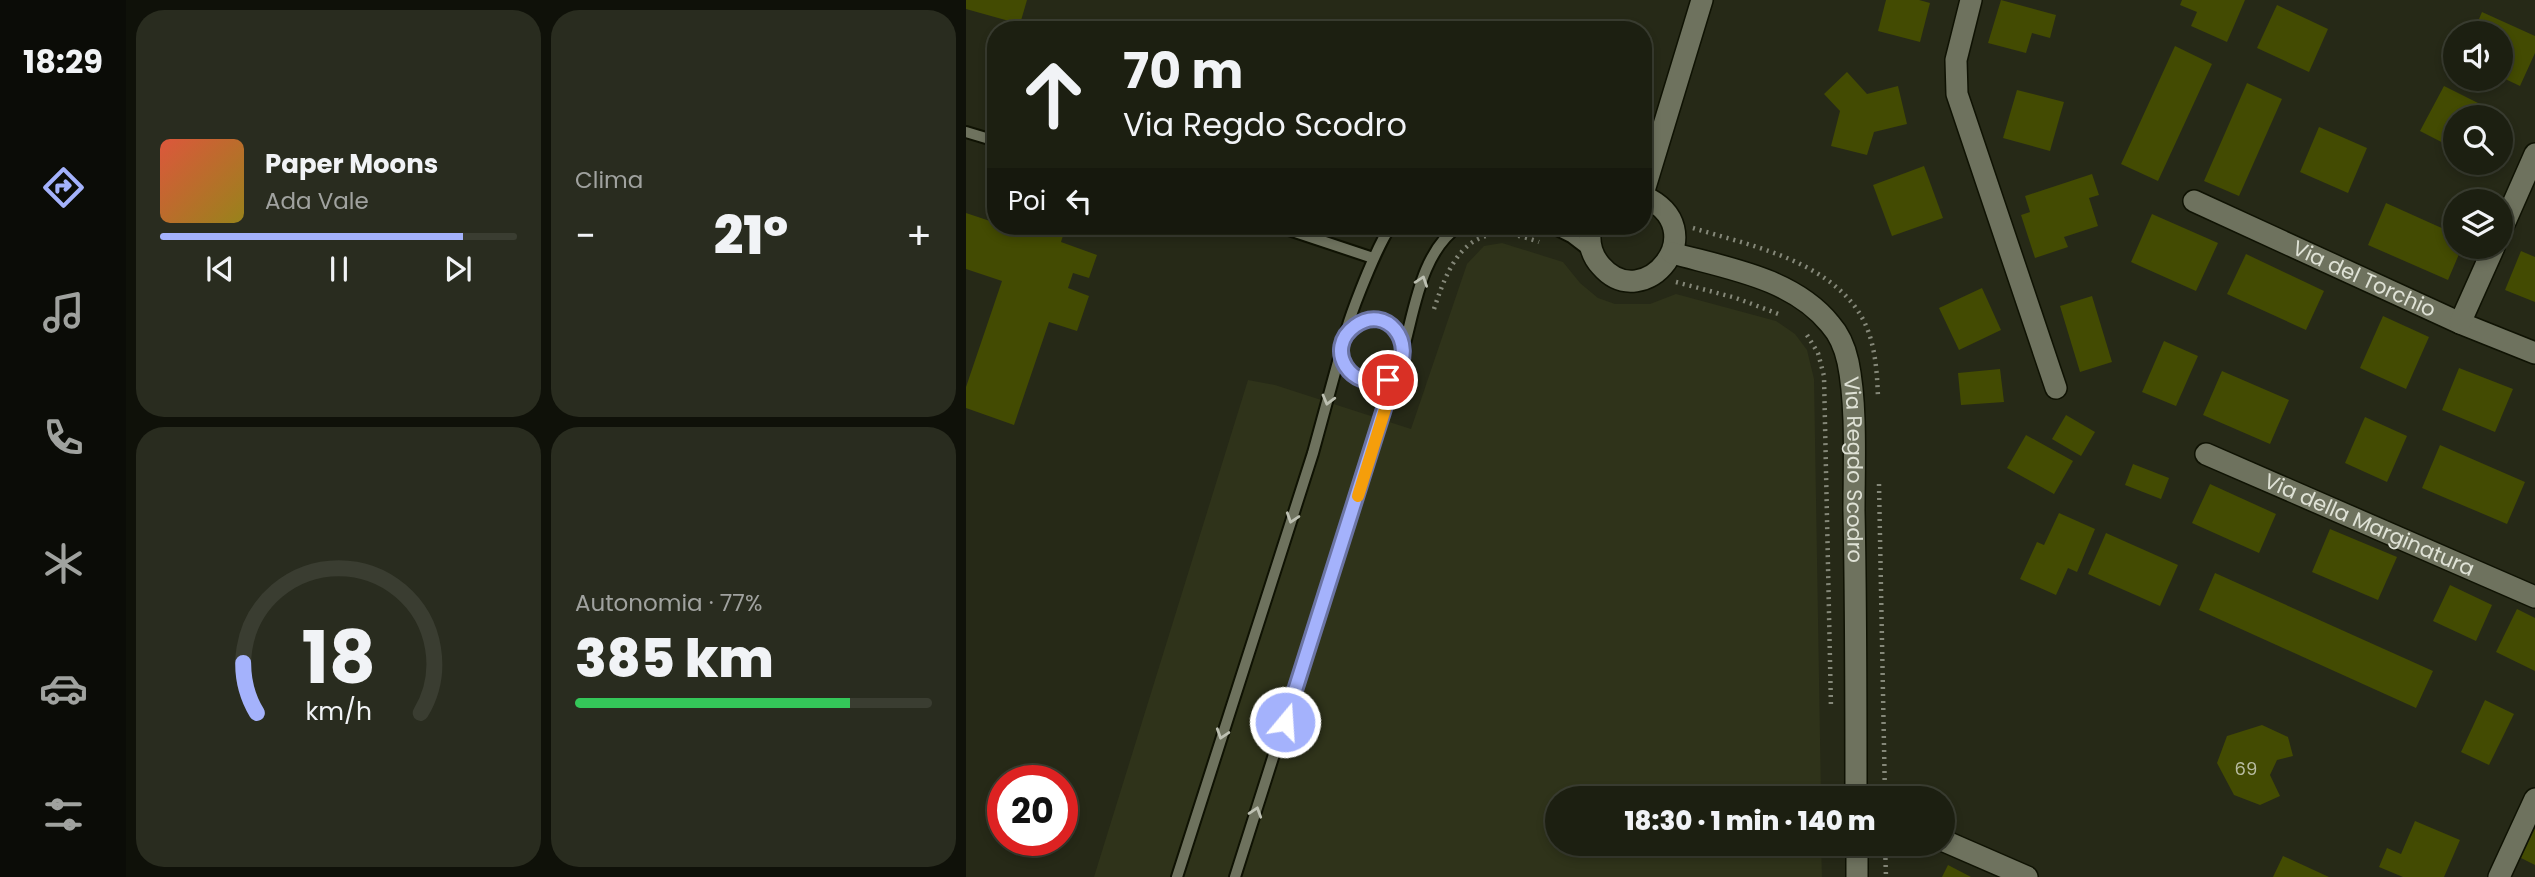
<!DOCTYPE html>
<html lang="it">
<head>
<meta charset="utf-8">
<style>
	:root { --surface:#1c1f11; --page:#292c1f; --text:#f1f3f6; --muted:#a0a29f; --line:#3a3d31; --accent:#a4b2fc }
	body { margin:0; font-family:Poppins,sans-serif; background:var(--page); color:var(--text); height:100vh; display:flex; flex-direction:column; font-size:26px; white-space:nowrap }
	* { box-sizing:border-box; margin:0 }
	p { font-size:23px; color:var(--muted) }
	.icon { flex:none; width:38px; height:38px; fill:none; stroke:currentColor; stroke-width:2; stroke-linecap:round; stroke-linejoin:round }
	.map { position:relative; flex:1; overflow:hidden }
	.drawer { display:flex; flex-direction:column; gap:10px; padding:10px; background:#0f1109; width:840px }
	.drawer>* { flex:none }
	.banner { position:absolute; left:21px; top:21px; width:665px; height:214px; border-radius:28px; box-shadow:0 4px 10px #0003,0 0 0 2px var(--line); background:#1c1f11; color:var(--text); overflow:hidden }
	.tools { position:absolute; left:1477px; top:21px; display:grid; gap:14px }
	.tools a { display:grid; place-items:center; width:70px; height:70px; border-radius:50%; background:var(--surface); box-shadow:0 4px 10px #0003,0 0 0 2px var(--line); font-size:35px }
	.speed { position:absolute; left:21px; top:765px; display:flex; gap:14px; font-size:35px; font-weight:700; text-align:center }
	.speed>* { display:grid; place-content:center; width:91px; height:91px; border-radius:50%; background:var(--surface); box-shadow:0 4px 10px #0003,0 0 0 2px var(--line); line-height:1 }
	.speed .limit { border:10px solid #d22; background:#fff; color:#111 }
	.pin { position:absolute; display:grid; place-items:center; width:60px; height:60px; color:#fff; margin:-30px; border:4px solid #fff; border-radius:50%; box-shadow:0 2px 7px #0007 }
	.me { position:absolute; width:77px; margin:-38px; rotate:18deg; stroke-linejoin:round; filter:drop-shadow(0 0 5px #0008) }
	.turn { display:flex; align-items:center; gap:24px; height:147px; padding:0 21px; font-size:32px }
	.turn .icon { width:91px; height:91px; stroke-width:2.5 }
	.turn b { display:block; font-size:49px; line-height:60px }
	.then { display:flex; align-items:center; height:66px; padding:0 21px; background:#0003; gap:14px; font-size:26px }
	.big { font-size:52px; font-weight:800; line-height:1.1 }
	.drawer .widget { flex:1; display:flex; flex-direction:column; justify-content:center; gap:10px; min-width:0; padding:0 24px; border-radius:28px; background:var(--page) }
	.drawer .dial { align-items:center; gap:0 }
	.dial svg { height:182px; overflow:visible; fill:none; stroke:var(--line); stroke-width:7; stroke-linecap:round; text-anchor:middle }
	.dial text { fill:var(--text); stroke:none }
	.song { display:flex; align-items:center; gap:21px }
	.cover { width:84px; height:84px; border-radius:10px; background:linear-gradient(135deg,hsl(10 70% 55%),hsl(50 70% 35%)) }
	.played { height:7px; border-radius:4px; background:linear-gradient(90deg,var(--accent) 85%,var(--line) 85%) }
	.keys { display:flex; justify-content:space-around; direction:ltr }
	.heat { display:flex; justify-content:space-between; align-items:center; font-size:38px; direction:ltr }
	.charge { height:10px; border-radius:5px; background:linear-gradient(90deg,#34c759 77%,var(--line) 0) }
	.drawer .tiles { flex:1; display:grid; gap:10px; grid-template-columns:repeat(2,1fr) }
	.trip { position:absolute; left:579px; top:786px; width:410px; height:70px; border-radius:35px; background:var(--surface); box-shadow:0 4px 10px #0003,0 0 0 2px var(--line); font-weight:800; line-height:70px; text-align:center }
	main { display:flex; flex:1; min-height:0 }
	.tab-bar { display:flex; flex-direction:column; width:126px; justify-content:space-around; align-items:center; background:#0b0c07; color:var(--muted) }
	.tab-bar .icon { width:49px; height:49px }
	.tab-bar .current { color:var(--accent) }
	.tab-bar b { font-size:32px; color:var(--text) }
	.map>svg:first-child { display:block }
	.built { fill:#2f331a }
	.building { fill:#434b02 }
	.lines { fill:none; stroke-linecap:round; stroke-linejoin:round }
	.lane-casing { stroke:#0f1203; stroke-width:14 }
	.street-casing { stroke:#0f1203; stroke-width:24 }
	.path { stroke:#858879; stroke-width:4.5; stroke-dasharray:2 5; stroke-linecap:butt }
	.lane { stroke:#6e725e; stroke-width:10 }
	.street { stroke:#6e725e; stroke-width:21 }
	.oneway { stroke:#bdc0b2 }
	.route-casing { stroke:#6b74a4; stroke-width:18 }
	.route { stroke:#a4b2fc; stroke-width:12 }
	.slow { stroke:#f59e0b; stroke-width:12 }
	.labels { text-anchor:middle; stroke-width:7; stroke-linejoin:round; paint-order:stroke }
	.number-label { font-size:18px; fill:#b8bca1 }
	.street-label { font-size:21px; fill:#dfe2d6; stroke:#1d1f0e }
</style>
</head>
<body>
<main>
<nav class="tab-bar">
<b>18:29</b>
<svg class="icon current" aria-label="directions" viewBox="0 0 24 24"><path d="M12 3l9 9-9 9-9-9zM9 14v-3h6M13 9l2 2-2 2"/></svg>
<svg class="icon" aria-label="music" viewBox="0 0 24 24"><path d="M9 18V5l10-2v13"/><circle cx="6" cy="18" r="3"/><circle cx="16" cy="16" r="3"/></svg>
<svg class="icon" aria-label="phone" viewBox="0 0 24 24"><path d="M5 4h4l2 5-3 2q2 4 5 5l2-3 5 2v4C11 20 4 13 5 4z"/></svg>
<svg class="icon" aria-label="climate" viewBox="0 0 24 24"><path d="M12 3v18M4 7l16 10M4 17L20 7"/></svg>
<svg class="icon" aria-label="car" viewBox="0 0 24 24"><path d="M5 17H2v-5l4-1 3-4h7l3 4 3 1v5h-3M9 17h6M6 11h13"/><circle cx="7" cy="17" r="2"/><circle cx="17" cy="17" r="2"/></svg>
<svg class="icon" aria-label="filters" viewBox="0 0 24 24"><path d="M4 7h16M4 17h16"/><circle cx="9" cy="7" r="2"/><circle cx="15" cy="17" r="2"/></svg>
</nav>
<section class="drawer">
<div class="tiles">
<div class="widget">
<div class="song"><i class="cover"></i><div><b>Paper Moons</b><p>Ada Vale</p></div></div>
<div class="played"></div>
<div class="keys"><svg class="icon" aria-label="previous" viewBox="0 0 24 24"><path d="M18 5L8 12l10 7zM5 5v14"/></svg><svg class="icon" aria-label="pause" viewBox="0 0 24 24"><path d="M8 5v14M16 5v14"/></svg><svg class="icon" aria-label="next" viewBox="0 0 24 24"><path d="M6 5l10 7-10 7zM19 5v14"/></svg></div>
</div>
<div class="widget"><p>Clima</p>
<div class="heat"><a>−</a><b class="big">21°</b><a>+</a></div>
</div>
<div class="widget dial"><svg viewBox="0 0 100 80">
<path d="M14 69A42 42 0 1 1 86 69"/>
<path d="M14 69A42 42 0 0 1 8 47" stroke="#a4b2fc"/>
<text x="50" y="56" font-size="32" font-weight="700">18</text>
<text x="50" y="72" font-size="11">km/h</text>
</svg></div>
<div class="widget"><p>Autonomia · 77%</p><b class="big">385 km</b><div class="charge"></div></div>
</div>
</section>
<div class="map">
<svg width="1569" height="877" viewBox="0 0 1569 877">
	<rect width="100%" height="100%" fill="#262917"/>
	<path class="built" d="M536,243L597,262L614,283L632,298L649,304H684L710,294L810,321L829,334L841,350L848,379L855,798H592V844H855L856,877H128L282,380L309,385L445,429L501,264L518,246Z"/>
	<g class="building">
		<path d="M0,0H61L54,24L0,9Z"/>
		<path d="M920,0H953L964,3L954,42L912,31Z"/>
		<path d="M1035,0L1090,15L1084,38L1066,33L1060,53L1022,43Z"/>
		<path d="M1216,0H1279L1261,42L1225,26L1231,12L1214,5Z"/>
		<path d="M1311,5L1362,29L1343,72L1291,48Z"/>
		<path d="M1516,12L1569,36V53L1554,86L1535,77V33H1507Z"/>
		<path d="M1209,46L1246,64L1192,181L1155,164Z"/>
		<path d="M881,72L901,94L932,86L941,124L908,132L901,155L865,146L874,111L858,94Z"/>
		<path d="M1281,83L1316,99L1273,196L1238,181Z"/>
		<path d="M1478,86L1524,109L1520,117H1489V149L1454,131Z"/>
		<path d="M1051,90L1098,102L1084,151L1037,138Z"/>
		<path d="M1353,127L1401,148L1382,193L1334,172Z"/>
		<path d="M958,166L977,218L926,236L907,185Z"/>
		<path d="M1126,174L1133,195L1123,198L1132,226L1098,237L1102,247L1069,258L1055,215L1064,212L1059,196Z"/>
		<path d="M1420,203L1489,234V247H1496L1482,280L1402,245Z"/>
		<path d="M0,213L30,223V226L48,230L50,226H100L95,242L131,255L123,278L107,273L102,288L123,296L111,331L83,322L48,425L0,408V387L36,281L0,269Z"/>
		<path d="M1186,214L1252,243L1230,291L1165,262Z"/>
		<path d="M1555,251L1569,257V302L1539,290Z"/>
		<path d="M1280,254L1358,291L1340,330L1261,294Z"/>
		<path d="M1016,288L1035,330L993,350L973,308Z"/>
		<path d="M1126,296L1146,362L1114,372L1094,306Z"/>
		<path d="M1417,316L1463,337L1440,389L1394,368Z"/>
		<path d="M1198,341L1232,356L1210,406L1176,392Z"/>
		<path d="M1493,368L1547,389L1529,432L1476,410Z"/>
		<path d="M1034,369L1038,402L995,405L992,373Z"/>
		<path d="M1256,371L1323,400L1304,444L1237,415Z"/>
		<path d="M1100,415L1129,432L1115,456L1086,439Z"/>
		<path d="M1399,417L1441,436L1421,482L1379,463Z"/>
		<path d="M1060,435L1107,461L1088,494L1041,468Z"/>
		<path d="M1474,445L1559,482L1541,524L1456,488Z"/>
		<path d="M1167,464L1203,478L1195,499L1159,485Z"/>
		<path d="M1244,484L1310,514L1293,553L1226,523Z"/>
		<path d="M1093,513L1129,529L1111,572L1102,568L1090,595L1054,579L1071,542L1078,545Z"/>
		<path d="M1364,529L1431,557L1412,600L1346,572Z"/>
		<path d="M1140,533L1212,565L1194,606L1122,574Z"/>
		<path d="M1249,573L1467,671L1450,708L1233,610Z"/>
		<path d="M1484,585L1526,605L1510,641L1467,621Z"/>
		<path d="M1551,609L1569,618V671L1530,652Z"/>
		<path d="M1519,700L1548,714L1523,765L1495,752Z"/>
		<path d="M1296,725L1322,737L1327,756L1311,760L1304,775L1314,796L1294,805L1268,795L1251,763L1261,736Z"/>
		<path d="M1449,821L1494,840L1478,877H1437L1413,867L1421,848L1435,854Z"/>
		<path d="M1569,828V865L1555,858Z"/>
		<path d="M1317,856L1363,877H1307Z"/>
		<path d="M982,865L1005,877H976Z"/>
	</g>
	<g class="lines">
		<g class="lane-casing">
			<g id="lane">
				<path d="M0,132L30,141"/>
				<path d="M311,226L407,258"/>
				<path d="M583,226L605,237L622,250"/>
				<path d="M379,338C402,303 452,327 436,364C424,391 380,387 376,356C373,336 412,244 425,226"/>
				<path d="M438,347C449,307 456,251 493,226"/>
				<path d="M211,877L347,453L376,347"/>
				<path d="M269,877L429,374"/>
			</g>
		</g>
		<g class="street-casing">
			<g id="street">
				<path d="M1005,0L990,60L991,94L1090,388"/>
				<path d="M677,194L736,0"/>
				<path id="s1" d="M1228,201L1494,323L1569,353"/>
				<path d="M625,226C622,241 624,254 635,266C678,316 751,229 677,196"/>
				<path d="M1535,231L1569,154"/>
				<path id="s2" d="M706,253C760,268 827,278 864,324C873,334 879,348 882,362C891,405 888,465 888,511C890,606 890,702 890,798"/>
				<path d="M1494,323L1528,247"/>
				<path id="s3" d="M1240,454L1569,597"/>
				<path d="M976,840L1061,877"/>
				<path d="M891,844V877"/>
				<path d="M1533,877L1569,799"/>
			</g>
		</g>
		<g class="path">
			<path d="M727,228C782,245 857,259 892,311C909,336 911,369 912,398"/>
			<path d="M710,282L770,298L815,315"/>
			<path d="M468,309C486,253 507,217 573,242"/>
			<path d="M841,335L852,353L858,376L865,708"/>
			<path d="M913,484L919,798"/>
			<path d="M919,844L920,877"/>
		</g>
		<use href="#lane" class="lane"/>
		<use href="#street" class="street"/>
	</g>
	<defs><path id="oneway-chevron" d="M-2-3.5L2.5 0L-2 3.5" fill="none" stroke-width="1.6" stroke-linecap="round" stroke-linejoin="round" transform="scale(1.75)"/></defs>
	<g class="oneway">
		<use href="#oneway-chevron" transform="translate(456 281) rotate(-71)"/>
		<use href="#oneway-chevron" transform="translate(362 400) rotate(105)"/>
		<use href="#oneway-chevron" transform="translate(326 518) rotate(108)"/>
		<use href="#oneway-chevron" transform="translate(256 734) rotate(108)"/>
		<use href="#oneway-chevron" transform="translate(290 812) rotate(-72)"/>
	</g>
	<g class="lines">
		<g class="route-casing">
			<path id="route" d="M319,722L429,374C452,343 420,303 389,326C357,349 385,392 422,380"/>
		</g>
		<use href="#route" class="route"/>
		<path class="slow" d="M392,496L425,390"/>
	</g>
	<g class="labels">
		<g class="number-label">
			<text x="1280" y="775">69</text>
		</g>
		<g class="street-label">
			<text dy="7" stroke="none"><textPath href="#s1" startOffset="187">Via del Torchio</textPath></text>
			<text dy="7" stroke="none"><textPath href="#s2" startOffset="327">Via Regdo Scodro</textPath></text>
			<text dy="7" stroke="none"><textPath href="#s3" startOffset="178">Via della Marginatura</textPath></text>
		</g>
	</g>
</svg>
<div class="tools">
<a><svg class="icon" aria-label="sound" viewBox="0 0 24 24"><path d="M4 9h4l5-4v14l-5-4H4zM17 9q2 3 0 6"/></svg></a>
<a><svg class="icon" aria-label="search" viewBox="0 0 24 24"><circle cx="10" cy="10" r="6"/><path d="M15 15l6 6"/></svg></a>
<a><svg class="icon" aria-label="layers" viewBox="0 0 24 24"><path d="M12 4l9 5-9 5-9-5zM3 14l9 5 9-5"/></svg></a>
</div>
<div class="speed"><div class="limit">20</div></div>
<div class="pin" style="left:422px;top:380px;background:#d93025"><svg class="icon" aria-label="arrive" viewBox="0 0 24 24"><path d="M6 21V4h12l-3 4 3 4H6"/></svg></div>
<svg class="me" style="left:319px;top:722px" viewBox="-20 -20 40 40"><circle r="17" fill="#a4b2fc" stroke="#fff" stroke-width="3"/><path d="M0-11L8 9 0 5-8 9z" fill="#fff"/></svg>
<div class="trip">18:30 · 1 min · 140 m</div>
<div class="banner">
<div class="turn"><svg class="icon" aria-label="ahead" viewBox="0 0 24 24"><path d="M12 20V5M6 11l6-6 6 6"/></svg><div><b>70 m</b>Via Regdo Scodro</div></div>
<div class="then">Poi<svg class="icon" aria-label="left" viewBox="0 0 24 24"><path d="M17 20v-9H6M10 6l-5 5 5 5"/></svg></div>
</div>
</div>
</main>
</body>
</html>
